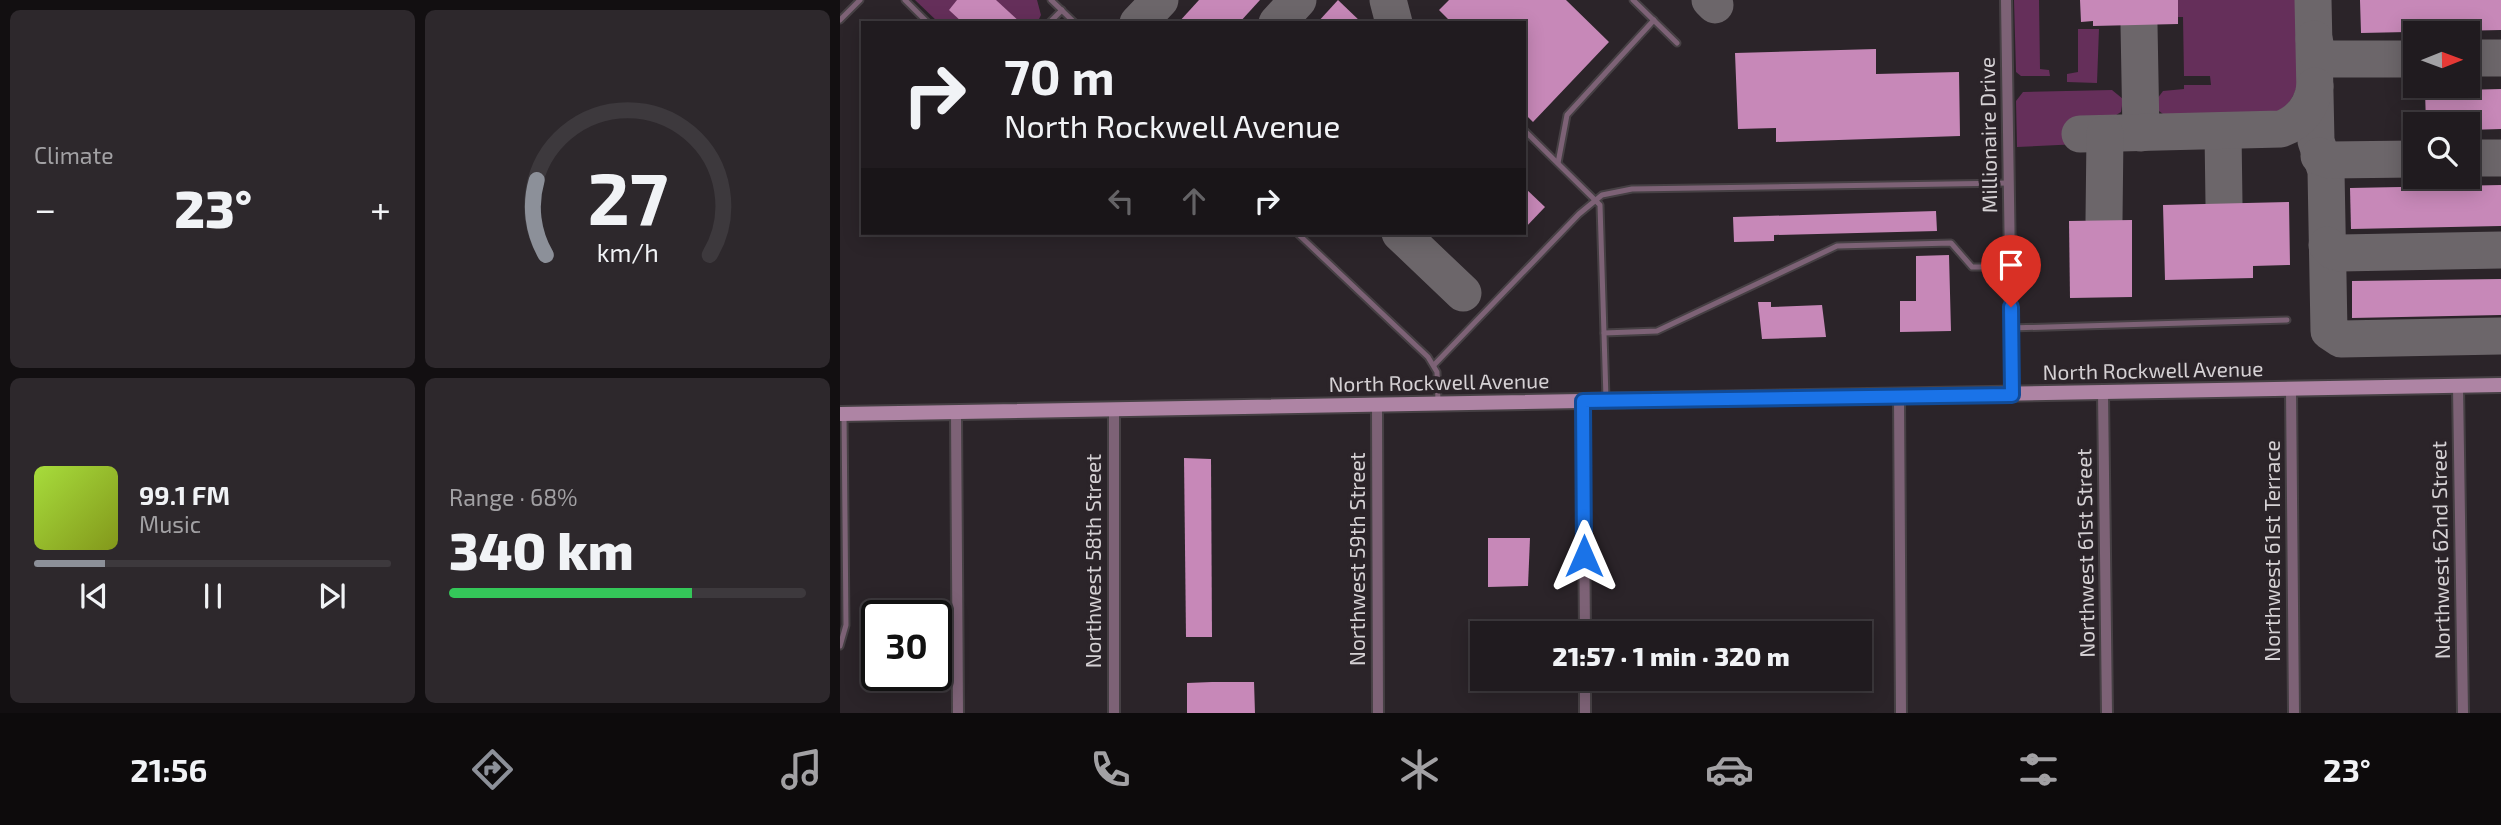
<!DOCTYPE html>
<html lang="en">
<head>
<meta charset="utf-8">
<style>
	:root { --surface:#201b1f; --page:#2d282c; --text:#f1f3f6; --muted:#a2a1a4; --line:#3d393d; --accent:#8c9099 }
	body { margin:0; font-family:"Exo 2",sans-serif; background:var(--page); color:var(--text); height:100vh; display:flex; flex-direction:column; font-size:26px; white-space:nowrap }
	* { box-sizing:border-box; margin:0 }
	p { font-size:23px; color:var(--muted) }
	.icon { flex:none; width:38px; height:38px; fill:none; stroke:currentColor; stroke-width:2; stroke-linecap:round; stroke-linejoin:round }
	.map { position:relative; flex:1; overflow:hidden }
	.sheet { display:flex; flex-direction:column; gap:10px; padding:10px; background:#120f11; width:840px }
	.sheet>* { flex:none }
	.hud { position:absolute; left:21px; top:21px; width:665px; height:214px; border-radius:0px; box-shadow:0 4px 18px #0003,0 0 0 2px var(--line); background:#201b1f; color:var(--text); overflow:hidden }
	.needle { width:46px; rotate:89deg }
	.buttons { position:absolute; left:1563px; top:21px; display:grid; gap:14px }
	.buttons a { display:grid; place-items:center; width:77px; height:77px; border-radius:0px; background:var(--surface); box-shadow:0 4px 18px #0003,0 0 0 2px var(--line); font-size:35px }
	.speed { position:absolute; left:21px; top:600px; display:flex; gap:14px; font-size:35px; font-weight:700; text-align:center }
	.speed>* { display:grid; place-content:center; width:91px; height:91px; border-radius:50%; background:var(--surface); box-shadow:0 4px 18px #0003,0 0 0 2px var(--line); line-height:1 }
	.speed .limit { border:4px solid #111; border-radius:10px; background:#fff; color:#111 }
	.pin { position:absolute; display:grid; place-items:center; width:60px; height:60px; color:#fff; margin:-72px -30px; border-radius:50% 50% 50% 0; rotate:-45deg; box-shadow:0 0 7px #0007 }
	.pin .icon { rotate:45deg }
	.me { position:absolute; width:77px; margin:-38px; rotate:0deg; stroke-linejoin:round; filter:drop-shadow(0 0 5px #0008) }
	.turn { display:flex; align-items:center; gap:24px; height:147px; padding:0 28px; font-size:32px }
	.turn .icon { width:91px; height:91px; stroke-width:2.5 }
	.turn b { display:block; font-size:49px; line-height:60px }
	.lanes { display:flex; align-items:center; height:66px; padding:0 28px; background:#0003; justify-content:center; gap:35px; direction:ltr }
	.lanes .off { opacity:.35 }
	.big { font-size:52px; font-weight:800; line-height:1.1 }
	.sheet .tile { flex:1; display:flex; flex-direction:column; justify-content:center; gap:10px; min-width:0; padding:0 24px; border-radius:10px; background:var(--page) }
	.sheet .dial { align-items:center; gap:0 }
	.dial svg { height:182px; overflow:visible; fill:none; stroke:var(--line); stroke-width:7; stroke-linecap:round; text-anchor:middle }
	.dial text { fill:var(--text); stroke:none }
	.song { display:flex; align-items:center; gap:21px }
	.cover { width:84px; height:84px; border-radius:10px; background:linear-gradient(135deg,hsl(80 70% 55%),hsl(70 70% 35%)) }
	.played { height:7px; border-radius:4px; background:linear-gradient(90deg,var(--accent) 20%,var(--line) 20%) }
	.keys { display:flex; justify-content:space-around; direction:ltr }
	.heat { display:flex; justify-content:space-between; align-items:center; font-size:38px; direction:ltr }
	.charge { height:10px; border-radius:5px; background:linear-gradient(90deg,#34c759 68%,var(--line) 0) }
	.sheet .tiles { flex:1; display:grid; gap:10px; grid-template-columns:repeat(2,1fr) }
	.trip { position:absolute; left:630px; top:621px; width:402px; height:70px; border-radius:0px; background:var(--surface); box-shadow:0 4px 18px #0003,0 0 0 2px var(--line); font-weight:800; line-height:70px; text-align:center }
	.tabs { display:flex; height:112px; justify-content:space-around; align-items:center; background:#0d0b0c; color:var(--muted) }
	.tabs .icon { width:49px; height:49px }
	.tabs .on { color:var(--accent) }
	.tabs b { font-size:32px; color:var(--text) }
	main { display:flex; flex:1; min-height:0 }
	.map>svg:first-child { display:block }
	.green { fill:#652f5a }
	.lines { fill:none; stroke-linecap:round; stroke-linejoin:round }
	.taxiway { stroke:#6c666a; stroke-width:37 }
	.building { fill:#c788b8 }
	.service-casing { stroke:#464044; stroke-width:9 }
	.minor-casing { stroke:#464044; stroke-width:14 }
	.secondary-casing { stroke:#464044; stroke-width:18 }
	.service { stroke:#7d6276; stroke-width:5 }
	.minor { stroke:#7d6276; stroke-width:10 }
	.secondary { stroke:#ae84a4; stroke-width:14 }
	.route-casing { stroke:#114b97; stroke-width:18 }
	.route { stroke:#1a73e8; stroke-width:12 }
	.labels { text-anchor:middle; stroke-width:7; stroke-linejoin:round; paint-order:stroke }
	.street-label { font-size:21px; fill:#d5d1d4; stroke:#2b2429 }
</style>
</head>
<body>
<main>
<section class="sheet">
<div class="tiles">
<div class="tile"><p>Climate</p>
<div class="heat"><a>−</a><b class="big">23°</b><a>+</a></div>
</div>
<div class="tile dial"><svg viewBox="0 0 100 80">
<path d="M14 69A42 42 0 1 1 86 69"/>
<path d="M14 69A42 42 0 0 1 10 36" stroke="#8c9099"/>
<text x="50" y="56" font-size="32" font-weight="700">27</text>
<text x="50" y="72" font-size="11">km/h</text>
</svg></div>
<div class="tile">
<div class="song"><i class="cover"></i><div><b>99.1 FM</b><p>Music</p></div></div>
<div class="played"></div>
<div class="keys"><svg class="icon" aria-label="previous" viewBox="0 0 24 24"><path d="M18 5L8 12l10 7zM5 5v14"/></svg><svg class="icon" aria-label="pause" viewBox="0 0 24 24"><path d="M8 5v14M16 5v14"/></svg><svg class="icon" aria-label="next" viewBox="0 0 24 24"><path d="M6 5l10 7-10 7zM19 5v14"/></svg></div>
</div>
<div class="tile"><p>Range · 68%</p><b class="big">340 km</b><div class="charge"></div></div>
</div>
</section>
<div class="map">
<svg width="1661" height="713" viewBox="0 0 1661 713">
	<rect width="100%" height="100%" fill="#2b2429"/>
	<g class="green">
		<path d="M75,0H197L201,15L197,23H99Z"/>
		<path d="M1174,0H1199L1200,69L1209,70L1210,76H1181L1176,72Z"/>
		<path d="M1338,0H1458L1459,81C1455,90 1454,100 1443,108C1423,123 1354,116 1327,117L1319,111L1317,99L1323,91L1344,89V85H1371L1370,76H1344L1343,17H1338Z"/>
		<path d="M1238,29H1259L1257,83L1227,82V74L1238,72Z"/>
		<path d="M1272,90L1283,99L1281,112L1273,117L1240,118V144L1177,147L1176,101L1183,92Z"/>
	</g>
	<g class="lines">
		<g class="taxiway">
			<path d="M548,0L554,23"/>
			<path d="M870,0L875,5"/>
			<path d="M1473,0L1476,141L1486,171L1489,331L1501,339L1661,336"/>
			<path d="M298,23L320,0"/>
			<path d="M437,23L458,0"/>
			<path d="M1299,25L1301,133"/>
			<path d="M1474,39L1477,53L1485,59H1575"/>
			<path d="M1628,58H1661"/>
			<path d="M1383,132L1384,204"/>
			<path d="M1240,134L1441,129C1460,122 1472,107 1475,86"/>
			<path d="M1479,156L1489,160L1575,159"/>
			<path d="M1628,158H1661"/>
			<path d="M1264,220L1265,134"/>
			<path d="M560,233L623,293"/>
			<path d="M1487,245L1493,251L1500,253L1661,250"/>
		</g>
	</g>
	<g class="building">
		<path d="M117,0H156L181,23H123L109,10Z"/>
		<path d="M359,0H420L399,23H338Z"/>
		<path d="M498,0L522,23H477Z"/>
		<path d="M609,0H726L769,42L693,122L684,113V23H612L599,10Z"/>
		<path d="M1240,0H1338V24L1253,26V21L1241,22Z"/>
		<path d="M1520,0H1661V30L1521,33Z"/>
		<path d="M1036,49V74L1119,72L1120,136L936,142V128L898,129L895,53Z"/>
		<path d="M1661,89V129L1628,130V124H1586L1585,91Z"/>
		<path d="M1661,185V226L1511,229L1510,188Z"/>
		<path d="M684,187L705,207L684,229Z"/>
		<path d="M1449,202L1450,265L1413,266V278L1325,280L1323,205Z"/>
		<path d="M1096,211L1097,231L934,235V241L894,242L893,217Z"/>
		<path d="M1292,220V297L1230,298L1229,221Z"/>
		<path d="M1109,255L1111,331L1060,332V301H1076V256Z"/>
		<path d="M1661,279V315L1512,318V281Z"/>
		<path d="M918,302H931V307L982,305L986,337L922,339Z"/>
		<path d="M344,458L371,459L372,637H346Z"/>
		<path d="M648,538H690L688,586L648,587Z"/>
		<path d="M372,682H414L415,713H347V683Z"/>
	</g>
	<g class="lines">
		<g class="service-casing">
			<g id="service">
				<path d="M65,0L88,23"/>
				<path d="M211,0L235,23"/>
				<path d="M793,0L837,43"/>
				<path d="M0,20L20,0"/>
				<path d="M209,23L222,10"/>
				<path d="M684,130L760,205L766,398"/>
				<path d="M718,163L727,115L814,20"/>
				<path d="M457,233L588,357L597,372L598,402"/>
				<path d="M1171,328L1447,320"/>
				<path d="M764,333L817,331L997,246L1111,243L1132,267H1170"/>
				<path d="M594,365L739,214L762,195L792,189L1169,183"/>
				<path d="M0,646L6,625L4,414"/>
			</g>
		</g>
		<g class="minor-casing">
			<g id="minor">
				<path d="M1166,0L1172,395"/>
				<path d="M1618,387L1623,713"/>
				<path d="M1451,389L1454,713"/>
				<path d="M1263,393L1267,713"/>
				<path d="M1059,397L1061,713"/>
				<path d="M743,401L745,634"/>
				<path d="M537,404L538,713"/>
				<path d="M274,410V713"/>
				<path d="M116,413L118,713"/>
				<path d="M745,679V713"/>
			</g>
		</g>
		<g class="secondary-casing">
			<path id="secondary" d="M0,414L1661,385"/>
		</g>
		<use href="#service" class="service"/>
		<use href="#minor" class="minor"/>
		<use href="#secondary" class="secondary"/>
	</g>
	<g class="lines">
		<g class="route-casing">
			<path id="route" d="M744,556L743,401L1172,395L1171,307"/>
		</g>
		<use href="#route" class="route"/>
	</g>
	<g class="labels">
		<g class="street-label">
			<text transform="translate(1149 135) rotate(-91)" y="7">Millionaire Drive</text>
			<text transform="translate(1313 371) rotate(-1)" y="7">North Rockwell Avenue</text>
			<text transform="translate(599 383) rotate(-1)" y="7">North Rockwell Avenue</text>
			<text transform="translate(1601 550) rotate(-91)" y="7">Northwest 62nd Street</text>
			<text transform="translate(1433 551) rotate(-90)" y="7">Northwest 61st Terrace</text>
			<text transform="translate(1246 553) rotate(-91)" y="7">Northwest 61st Street</text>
			<text transform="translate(518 559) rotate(-90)" y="7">Northwest 59th Street</text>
			<text transform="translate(254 561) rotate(-90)" y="7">Northwest 58th Street</text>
		</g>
	</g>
</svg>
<div class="buttons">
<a><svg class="needle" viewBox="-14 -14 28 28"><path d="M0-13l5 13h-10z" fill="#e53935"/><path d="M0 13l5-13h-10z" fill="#a2a1a4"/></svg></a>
<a><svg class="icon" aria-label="search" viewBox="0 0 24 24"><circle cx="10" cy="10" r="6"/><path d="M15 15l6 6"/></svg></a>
</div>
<div class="speed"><div class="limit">30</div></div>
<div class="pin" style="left:1171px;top:307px;background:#d93025"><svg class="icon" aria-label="arrive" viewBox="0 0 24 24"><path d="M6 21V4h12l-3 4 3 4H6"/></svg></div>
<svg class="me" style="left:744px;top:556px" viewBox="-20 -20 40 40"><path d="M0-17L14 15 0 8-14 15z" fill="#1a73e8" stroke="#fff" stroke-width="4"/></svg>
<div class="trip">21:57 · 1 min · 320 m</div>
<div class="hud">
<div class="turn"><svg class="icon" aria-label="right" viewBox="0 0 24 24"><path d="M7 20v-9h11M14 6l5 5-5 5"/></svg><div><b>70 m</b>North Rockwell Avenue</div></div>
<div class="lanes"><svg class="icon off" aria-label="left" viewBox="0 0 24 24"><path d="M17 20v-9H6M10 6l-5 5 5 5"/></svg><svg class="icon off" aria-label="ahead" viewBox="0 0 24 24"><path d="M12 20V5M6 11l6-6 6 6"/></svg><svg class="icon" aria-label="right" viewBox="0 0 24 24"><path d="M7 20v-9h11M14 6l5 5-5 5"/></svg></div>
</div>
</div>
</main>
<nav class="tabs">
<b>21:56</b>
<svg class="icon on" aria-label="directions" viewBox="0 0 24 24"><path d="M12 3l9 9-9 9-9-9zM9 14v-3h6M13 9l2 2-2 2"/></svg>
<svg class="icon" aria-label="music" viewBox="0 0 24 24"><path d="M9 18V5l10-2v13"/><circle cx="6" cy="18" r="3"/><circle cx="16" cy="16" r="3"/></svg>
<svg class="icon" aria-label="phone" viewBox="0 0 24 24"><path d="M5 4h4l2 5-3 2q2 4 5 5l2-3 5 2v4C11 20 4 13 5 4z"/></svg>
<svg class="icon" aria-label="climate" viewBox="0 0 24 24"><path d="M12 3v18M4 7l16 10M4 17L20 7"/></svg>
<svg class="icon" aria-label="car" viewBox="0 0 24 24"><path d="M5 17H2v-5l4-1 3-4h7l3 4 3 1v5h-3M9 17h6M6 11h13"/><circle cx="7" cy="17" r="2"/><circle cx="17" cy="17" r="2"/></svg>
<svg class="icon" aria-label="filters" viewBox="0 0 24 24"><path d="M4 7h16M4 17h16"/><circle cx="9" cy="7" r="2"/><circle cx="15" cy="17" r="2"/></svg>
<b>23°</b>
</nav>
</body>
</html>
